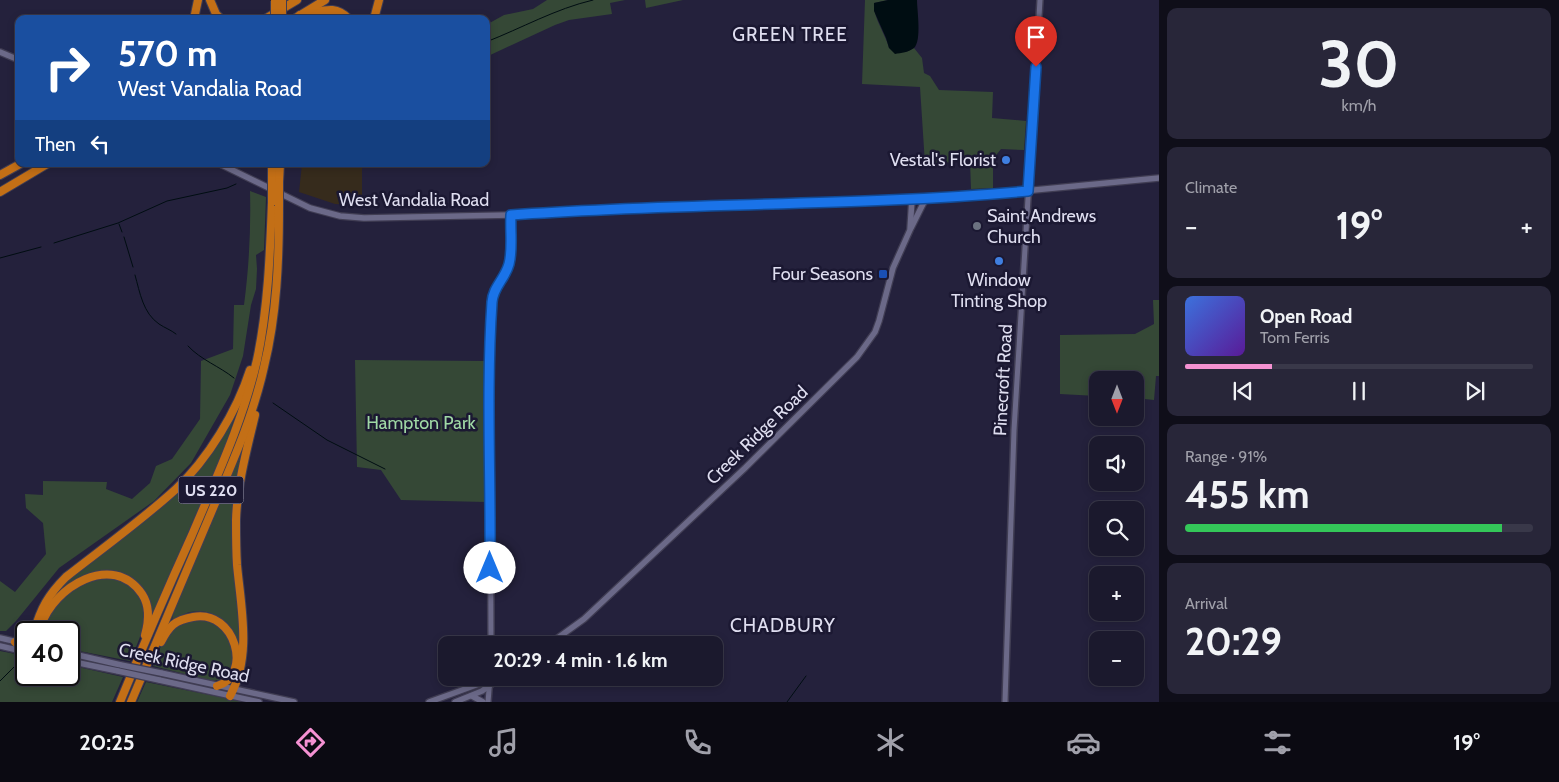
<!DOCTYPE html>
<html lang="en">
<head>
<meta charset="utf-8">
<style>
	:root { --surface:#1b192d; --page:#282639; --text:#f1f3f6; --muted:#a0a0aa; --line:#393849; --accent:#f591d2 }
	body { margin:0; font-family:Cabin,sans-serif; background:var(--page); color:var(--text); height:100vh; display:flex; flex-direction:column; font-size:19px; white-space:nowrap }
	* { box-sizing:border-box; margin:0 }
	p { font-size:16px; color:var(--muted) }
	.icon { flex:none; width:28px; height:28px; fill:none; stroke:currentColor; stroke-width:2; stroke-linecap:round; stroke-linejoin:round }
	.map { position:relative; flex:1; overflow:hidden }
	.panel { display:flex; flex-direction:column; gap:8px; padding:8px; background:#0f0e19; width:400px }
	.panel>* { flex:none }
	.hud { position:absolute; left:15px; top:15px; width:475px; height:152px; border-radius:10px; box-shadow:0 2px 8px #0003,0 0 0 1px var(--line); background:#1a4fa0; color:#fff; overflow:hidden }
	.needle { width:32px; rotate:180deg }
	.controls { position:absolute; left:1089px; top:371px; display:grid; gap:10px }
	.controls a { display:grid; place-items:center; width:55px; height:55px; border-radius:10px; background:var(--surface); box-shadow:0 2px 8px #0003,0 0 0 1px var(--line); font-size:25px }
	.speed { position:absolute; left:15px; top:621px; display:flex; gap:10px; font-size:25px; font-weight:700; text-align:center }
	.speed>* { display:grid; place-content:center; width:65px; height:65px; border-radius:50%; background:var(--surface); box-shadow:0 2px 8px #0003,0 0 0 1px var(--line); line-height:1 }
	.speed .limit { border:2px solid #111; border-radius:8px; background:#fff; color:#111 }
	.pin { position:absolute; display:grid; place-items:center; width:42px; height:42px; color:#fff; margin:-51px -21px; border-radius:50% 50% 50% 0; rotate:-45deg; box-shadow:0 0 5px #0007 }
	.pin .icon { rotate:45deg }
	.me { position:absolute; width:55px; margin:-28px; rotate:0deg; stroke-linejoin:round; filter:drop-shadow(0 0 4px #0008) }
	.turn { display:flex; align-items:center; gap:18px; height:105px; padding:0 20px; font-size:22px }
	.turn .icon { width:65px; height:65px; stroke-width:2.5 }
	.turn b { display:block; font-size:35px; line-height:42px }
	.then { display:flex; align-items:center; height:48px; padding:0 20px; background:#0003; gap:10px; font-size:19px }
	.big { font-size:38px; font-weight:700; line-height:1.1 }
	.panel .card { flex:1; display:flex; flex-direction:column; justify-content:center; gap:8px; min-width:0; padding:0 18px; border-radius:10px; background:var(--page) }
	.panel .dial { align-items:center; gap:0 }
	.dial b { font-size:65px; line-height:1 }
	.song { display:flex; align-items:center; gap:15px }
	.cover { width:60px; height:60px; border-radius:8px; background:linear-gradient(135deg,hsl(220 70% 55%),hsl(270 70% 35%)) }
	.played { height:5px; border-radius:2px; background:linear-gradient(90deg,var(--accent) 25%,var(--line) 25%) }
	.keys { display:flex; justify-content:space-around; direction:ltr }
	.heat { display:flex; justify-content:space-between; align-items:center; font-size:28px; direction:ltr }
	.charge { height:8px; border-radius:4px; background:linear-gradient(90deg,#34c759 91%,var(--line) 0) }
	.trip { position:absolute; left:438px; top:636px; width:285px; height:50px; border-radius:10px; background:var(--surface); box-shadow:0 2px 8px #0003,0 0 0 1px var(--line); font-weight:700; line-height:50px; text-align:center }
	.tab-bar { display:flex; height:80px; justify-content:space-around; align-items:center; background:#0b0a12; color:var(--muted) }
	.tab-bar .icon { width:35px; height:35px }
	.tab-bar .current { color:var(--accent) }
	.tab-bar b { font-size:22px; color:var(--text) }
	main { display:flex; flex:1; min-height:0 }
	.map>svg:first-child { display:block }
	.industrial { fill:#362b1c }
	.green { fill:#354836 }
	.water { fill:#000d12 }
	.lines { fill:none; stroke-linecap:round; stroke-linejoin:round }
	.stream { stroke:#000d12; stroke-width:1 }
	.tertiary-casing { stroke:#403d53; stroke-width:8 }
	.secondary-casing { stroke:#403d53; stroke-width:8 }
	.motorway-casing { stroke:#403d53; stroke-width:10 }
	.tertiary { stroke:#6b6988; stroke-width:5 }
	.secondary { stroke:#6b6988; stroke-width:5.5 }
	.motorway { stroke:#c36f16; stroke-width:8 }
	.secondary-bridge-casing { stroke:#403d53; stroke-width:8; stroke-linecap:butt }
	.motorway-bridge-casing { stroke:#403d53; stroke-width:10; stroke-linecap:butt }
	.secondary-bridge { stroke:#6b6988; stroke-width:5.5 }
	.motorway-bridge { stroke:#c36f16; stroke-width:8 }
	.route-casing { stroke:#114b97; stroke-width:12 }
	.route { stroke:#1a73e8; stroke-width:9 }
	.shop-dot { fill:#3f7fe0; stroke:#1b1832; stroke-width:2 }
	.worship-dot { fill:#6b7280; stroke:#1b1832; stroke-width:2 }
	.transit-dot { fill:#1a4fb4; stroke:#1b1832; stroke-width:2 }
	.labels { text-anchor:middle; stroke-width:5; stroke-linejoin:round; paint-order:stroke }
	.shield { fill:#1b1832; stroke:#a4a3b7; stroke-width:1 }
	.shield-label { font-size:16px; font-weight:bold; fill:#dfdef0 }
	.poi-label { font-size:18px; fill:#dfdef0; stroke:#1b1832; text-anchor:end }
	.street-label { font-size:18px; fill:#dfdef0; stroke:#1b1832 }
	.park-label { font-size:18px; fill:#a0d9a5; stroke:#1b1832 }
	.neighbourhood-label { font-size:19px; letter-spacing:1px; fill:#dfdef0; stroke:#1b1832 }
</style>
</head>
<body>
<main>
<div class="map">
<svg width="1159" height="702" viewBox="0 0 1159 702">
	<rect width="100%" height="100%" fill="#24213c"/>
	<path class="industrial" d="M302,164H362V205L335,204L299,192Z"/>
	<g class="green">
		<path d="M547,0H625L610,3L612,14L569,20L555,25L486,57V25L504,15L533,9Z"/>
		<path d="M645,0H683L646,8Z"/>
		<path d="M865,0H888L874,3C873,18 885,33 889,48L906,52L914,48L922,58L924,73L930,76L939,90L993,92L992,118L1026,121L1024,150L1001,149L993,159V188L971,189L970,161L925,164L920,87L862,84Z"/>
		<path d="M250,191L266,197L264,250L256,255L257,269L256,289L251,305L243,356L230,395L191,463L154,501L59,568L16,621L6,631H0V581L15,592L46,554L43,523L26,508L25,494L43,495V481L107,482L106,489L132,499L150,483L156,466L172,459L200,419L201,361L233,349L234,305H244C249,267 251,229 250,191Z"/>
		<path d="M1153,300H1159V376H1156L1154,400L1135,398V380H1098L1097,396L1060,394V335L1135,334L1154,324Z"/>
		<path d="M355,360L485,361L486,502L401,500L381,470L357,467Z"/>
		<path d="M233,415L235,416L225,446L152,617L150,616L148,599C137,591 126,579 114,573C110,571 103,571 99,572C76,576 64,590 47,605L66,580L160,507Z"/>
		<path d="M241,453L243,454L239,474L240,632L239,663C230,637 227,606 190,612C183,614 178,618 172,619L175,608Z"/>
		<path d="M106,577C118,578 124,581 133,589C155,612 140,637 130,661L69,649V632H44C43,614 64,594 78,585C86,581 97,580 106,577Z"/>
		<path d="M210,620C214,623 219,625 223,629C235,642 237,667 223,679L212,681L153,666C159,652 166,626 183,621C190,619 202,620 210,620Z"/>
		<path d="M0,651L26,656V675H69V665L123,677L112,702H0Z"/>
		<path d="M146,682L244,702H137Z"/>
	</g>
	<path class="water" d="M888,0H917C917,10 922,41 914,48C909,52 901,53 895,54L889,48L886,38L874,11V3Z"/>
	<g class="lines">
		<g class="stream">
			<path d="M486,42C522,28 555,9 593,0"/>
			<path d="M254,166L261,164"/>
			<path d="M119,224L122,232"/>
			<path d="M124,237L133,267"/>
			<path d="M54,243L118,223L167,201L227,188L236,184"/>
			<path d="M0,258L41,247"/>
			<path d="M135,275C140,293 143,313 159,324C165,328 171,330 176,334"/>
			<path d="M188,346C201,360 219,366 234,378"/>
			<path d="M273,403L327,440L385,469"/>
			<path d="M0,681L15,666"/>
			<path d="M787,702L806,676"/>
		</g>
		<g class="tertiary-casing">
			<g id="tertiary">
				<path d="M491,645L490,345L493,293L505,274L509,264L511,215"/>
				<path d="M488,702L490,678"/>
				<path d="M1005,702L1014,430L1040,0"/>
			</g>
		</g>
		<g class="secondary-casing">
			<g id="secondary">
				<path d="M0,52L19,60"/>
				<path d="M220,164L310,208L340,216L364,218L511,215L613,208L776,205L982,195L1159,178"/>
				<path d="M911,228L926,198"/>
				<path d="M0,638L26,644"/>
				<path d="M548,645L584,619L745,468L857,357L875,332L879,321L893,268L910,230L912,199"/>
				<path d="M0,646L26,652"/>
				<path d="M69,653L121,665"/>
				<path d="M69,661L118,671"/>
				<path d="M161,673L294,702"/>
				<path d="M159,680L259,702"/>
				<path d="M472,696L483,702"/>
				<path d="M429,702L479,684L490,683"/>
				<path d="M455,702L482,691L500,678"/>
			</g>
		</g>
		<g class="motorway-casing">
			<g id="motorway">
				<path d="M210,0L216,14L221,19"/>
				<path d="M300,15C320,14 332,2 349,19"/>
				<path d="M194,19L198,0"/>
				<path d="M265,19L297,0"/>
				<path d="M294,19L325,0"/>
				<path d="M374,19L379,0"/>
				<path d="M0,175L20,164"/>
				<path d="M272,180V164"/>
				<path d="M279,182L280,164"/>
				<path d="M0,192L47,164"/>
				<path d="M41,626C53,587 113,551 142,594C150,606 149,621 145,635"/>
				<path d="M34,632C41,608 48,595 66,577C103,548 142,520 176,489C208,459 237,411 250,370"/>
				<path d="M15,642L26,635"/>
				<path d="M161,642C169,626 175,620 193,617C236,609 253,676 217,686"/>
				<path d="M230,696C252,656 241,608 237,565C236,550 236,535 236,520C237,485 247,449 255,415"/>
				<path d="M120,702C143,646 167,590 192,535C216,478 243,421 257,360C268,308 270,255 272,202"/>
				<path d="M131,702C157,642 182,581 208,520C229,470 252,421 264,367C277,314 279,260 279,206"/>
			</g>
		</g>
		<use href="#tertiary" class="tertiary"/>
		<use href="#secondary" class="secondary"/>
		<use href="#motorway" class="motorway"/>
		<g class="secondary-bridge-casing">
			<g id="secondary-bridge">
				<path d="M121,665L161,673"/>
				<path d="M118,671L159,680"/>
			</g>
		</g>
		<g class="motorway-bridge-casing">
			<g id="motorway-bridge">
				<path d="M275,19V1"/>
				<path d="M282,19V0"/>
				<path d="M272,202V180"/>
				<path d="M279,206V182"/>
			</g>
		</g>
		<use href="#secondary-bridge" class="secondary-bridge"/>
		<use href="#motorway-bridge" class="motorway-bridge"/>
	</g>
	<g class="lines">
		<g class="route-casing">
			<path id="route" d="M490,568C491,479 486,390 492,302C493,287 505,279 509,264C513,249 510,231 511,215C683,202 856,207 1028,191L1036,67"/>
		</g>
		<use href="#route" class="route"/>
	</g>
	<g class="shop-dot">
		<circle cx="1006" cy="160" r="5"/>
		<circle cx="999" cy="261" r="5"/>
	</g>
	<circle class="worship-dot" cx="977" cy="226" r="5"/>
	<rect class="transit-dot" x="878" y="269" width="10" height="10" rx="2.5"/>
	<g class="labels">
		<rect class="shield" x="178.5" y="476.5" width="65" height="27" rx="4"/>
		<g class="shield-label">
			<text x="211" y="496">US 220</text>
		</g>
		<g class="poi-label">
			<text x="996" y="166">Vestal's Florist</text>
			<text x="987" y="222" text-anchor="start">Saint Andrews<tspan x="987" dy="21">Church</tspan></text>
			<text x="873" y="280">Four Seasons</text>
			<text x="999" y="286" text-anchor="middle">Window<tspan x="999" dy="21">Tinting Shop</tspan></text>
		</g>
		<g class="street-label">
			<text x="414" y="206">West Vandalia Road</text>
			<text transform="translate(1003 380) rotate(-87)" y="6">Pinecroft Road</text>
			<text transform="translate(757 435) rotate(-44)" y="6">Creek Ridge Road</text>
			<text transform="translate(184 663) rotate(12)" y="6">Creek Ridge Road</text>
		</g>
		<g class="park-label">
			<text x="421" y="429">Hampton Park</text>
		</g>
		<g class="neighbourhood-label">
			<text x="790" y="41">GREEN TREE</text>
			<text x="783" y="632">CHADBURY</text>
		</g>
	</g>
</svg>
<div class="controls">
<a><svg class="needle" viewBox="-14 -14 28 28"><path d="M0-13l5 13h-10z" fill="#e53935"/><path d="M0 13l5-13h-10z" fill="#a0a0aa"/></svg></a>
<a><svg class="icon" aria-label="sound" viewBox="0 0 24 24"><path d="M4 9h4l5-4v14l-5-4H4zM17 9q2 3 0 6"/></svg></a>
<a><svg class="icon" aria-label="search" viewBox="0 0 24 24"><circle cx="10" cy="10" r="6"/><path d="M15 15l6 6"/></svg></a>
<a>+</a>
<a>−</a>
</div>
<div class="speed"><div class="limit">40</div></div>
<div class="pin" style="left:1036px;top:67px;background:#d93025"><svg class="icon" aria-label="arrive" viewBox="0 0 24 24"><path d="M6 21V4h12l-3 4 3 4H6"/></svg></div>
<svg class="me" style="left:490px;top:568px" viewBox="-20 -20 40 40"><circle r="19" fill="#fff"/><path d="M0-13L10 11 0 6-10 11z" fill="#1a73e8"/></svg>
<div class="trip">20:29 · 4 min · 1.6 km</div>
<div class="hud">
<div class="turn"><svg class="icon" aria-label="right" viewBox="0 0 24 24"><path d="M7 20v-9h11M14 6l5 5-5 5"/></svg><div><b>570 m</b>West Vandalia Road</div></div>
<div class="then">Then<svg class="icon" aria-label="left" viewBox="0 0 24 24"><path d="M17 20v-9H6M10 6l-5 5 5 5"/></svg></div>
</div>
</div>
<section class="panel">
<div class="card dial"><b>30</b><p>km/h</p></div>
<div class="card"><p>Climate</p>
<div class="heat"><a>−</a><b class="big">19°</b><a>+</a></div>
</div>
<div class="card">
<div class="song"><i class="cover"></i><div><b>Open Road</b><p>Tom Ferris</p></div></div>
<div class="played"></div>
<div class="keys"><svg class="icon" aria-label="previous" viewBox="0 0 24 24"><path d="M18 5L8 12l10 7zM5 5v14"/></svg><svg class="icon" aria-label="pause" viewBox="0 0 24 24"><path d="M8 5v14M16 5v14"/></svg><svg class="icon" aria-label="next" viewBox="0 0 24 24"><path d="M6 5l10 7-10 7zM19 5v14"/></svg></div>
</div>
<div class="card"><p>Range · 91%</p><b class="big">455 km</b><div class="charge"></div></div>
<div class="card"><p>Arrival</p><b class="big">20:29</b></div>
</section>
</main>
<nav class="tab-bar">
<b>20:25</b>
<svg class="icon current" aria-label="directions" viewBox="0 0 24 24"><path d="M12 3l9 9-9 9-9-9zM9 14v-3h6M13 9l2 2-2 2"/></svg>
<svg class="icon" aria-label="music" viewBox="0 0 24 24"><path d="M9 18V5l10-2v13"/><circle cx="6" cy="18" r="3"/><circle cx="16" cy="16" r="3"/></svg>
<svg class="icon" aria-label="phone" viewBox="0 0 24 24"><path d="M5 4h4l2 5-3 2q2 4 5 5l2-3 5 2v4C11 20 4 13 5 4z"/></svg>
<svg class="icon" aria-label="climate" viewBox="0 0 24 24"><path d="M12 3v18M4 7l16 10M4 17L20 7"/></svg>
<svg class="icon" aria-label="car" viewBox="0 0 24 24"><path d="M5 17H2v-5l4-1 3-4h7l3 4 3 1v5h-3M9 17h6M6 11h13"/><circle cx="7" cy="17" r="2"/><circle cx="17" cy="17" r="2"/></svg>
<svg class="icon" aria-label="filters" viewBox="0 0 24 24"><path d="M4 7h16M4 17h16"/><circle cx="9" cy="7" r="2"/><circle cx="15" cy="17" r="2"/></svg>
<b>19°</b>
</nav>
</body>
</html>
